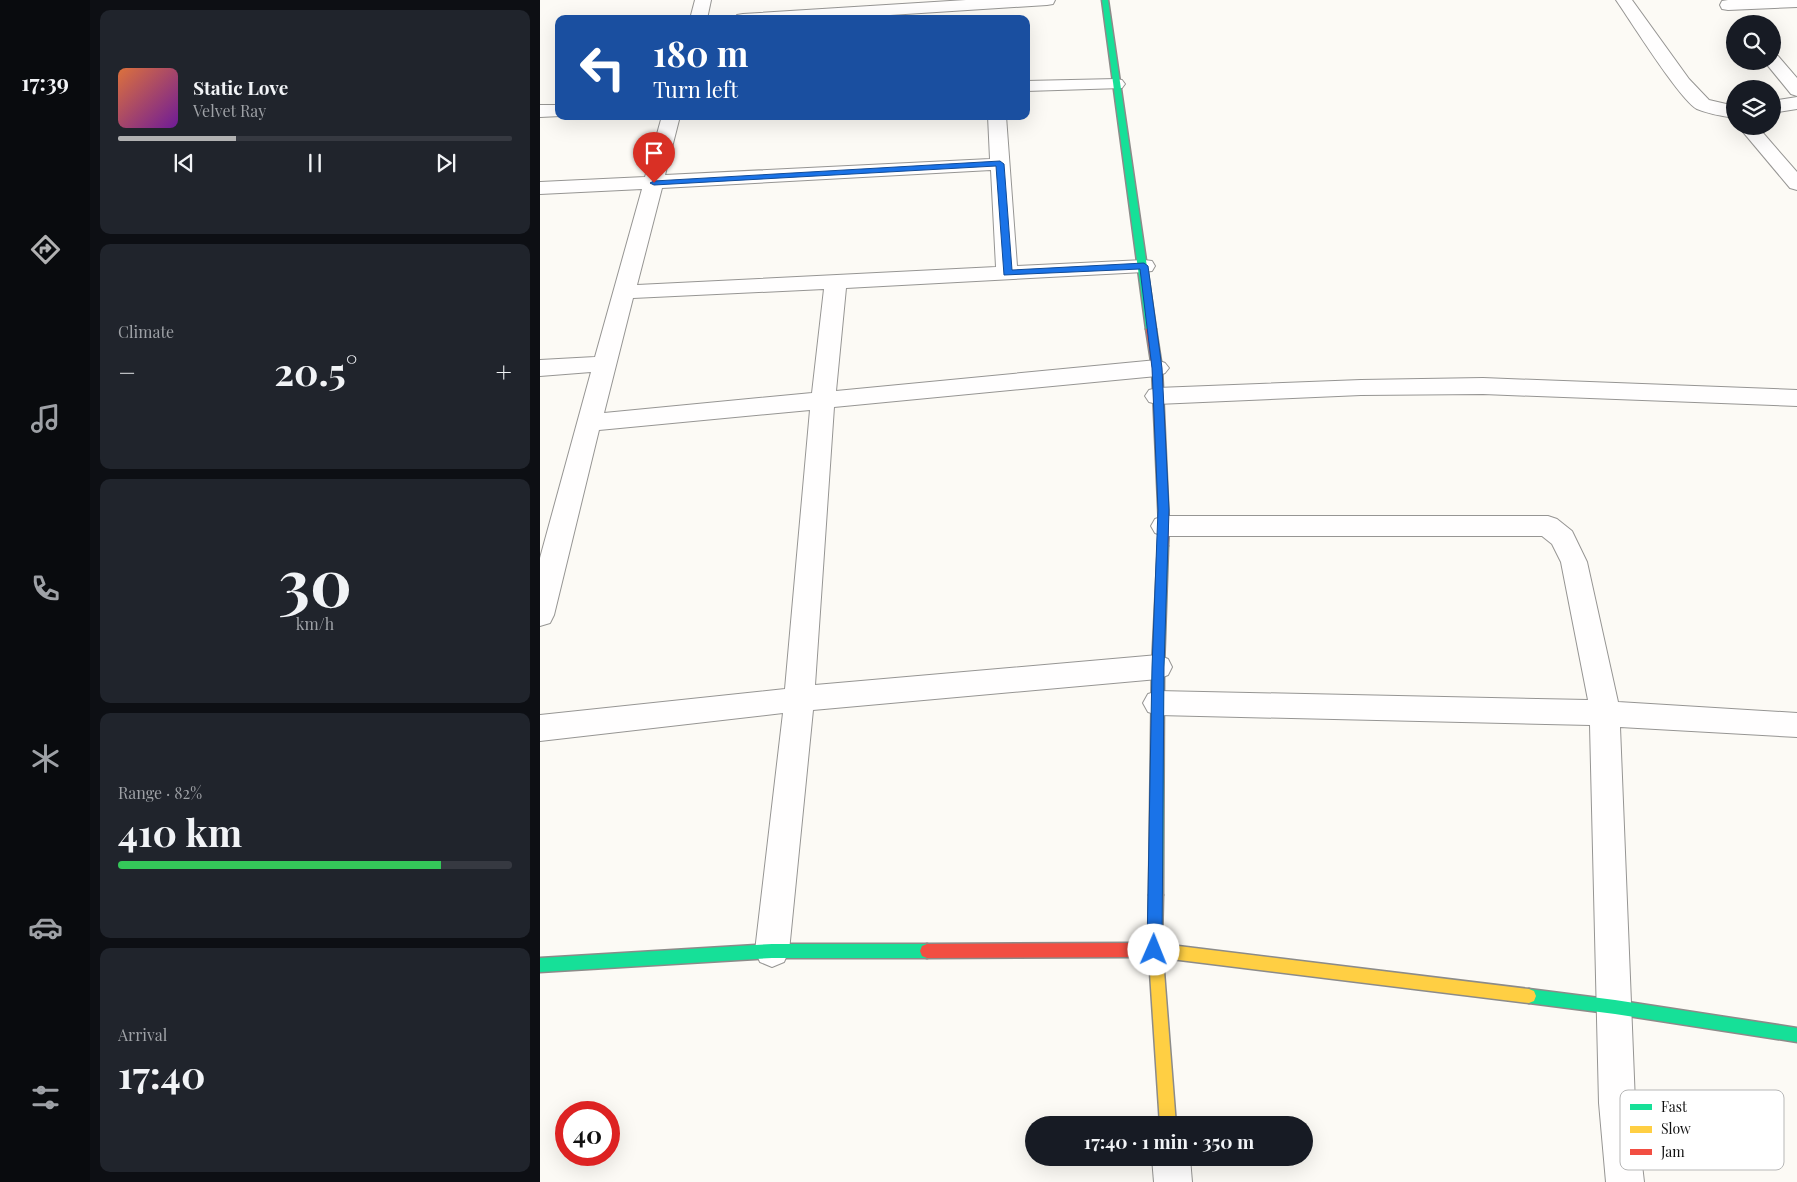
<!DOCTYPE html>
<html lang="en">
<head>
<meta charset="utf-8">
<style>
	:root { --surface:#171b24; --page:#20242c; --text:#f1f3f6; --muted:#9ea1a6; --line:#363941; --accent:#b1b1b2 }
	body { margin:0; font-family:"Playfair Display",serif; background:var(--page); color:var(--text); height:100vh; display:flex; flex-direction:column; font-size:19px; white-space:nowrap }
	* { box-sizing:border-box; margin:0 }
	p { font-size:16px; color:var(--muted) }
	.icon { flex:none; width:28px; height:28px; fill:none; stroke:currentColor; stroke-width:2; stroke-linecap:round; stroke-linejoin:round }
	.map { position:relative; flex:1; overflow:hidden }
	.sheet { display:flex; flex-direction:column; gap:10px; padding:10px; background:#0d0f14; width:450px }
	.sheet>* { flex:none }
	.hud { position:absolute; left:15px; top:15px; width:475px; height:105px; border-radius:10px; box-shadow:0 5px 20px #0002; background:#1a4fa0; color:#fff; overflow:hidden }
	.controls { position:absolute; left:1186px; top:15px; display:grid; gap:10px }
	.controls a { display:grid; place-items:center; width:55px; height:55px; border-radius:50%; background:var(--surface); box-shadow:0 5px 20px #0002; font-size:25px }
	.speed { position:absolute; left:15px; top:1101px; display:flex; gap:10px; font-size:25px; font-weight:700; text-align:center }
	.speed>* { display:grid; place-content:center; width:65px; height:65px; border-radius:50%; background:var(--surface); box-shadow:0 5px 20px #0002; line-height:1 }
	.speed .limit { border:8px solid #d22; background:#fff; color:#111 }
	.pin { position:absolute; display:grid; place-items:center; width:42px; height:42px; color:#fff; margin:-51px -21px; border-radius:50% 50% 50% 0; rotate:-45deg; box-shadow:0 0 5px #0007 }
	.pin .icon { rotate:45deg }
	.me { position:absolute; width:55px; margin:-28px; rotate:1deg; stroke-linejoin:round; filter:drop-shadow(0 0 4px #0008) }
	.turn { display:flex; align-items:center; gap:18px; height:105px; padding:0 15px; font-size:22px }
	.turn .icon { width:65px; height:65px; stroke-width:2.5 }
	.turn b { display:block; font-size:35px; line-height:42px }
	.big { font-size:38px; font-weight:700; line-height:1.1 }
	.sheet .tile { flex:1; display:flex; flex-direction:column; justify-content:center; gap:8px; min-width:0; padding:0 18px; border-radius:10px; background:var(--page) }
	.sheet .dial { align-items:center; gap:0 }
	.dial b { font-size:65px; line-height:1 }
	.song { display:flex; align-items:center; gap:15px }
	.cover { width:60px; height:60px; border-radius:8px; background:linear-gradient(135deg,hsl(20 70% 55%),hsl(280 70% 35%)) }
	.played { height:5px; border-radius:2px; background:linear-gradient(90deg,var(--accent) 30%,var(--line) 30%) }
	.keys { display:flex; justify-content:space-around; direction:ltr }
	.heat { display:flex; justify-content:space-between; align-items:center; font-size:28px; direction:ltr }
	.charge { height:8px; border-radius:4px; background:linear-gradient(90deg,#34c759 82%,var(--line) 0) }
	.trip { position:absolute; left:485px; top:1116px; width:288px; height:50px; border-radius:25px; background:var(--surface); box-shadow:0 5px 20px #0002; font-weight:700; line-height:50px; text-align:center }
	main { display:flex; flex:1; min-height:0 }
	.tab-bar { display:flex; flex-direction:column; width:90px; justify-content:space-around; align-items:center; background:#090b0e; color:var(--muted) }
	.tab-bar .icon { width:35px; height:35px }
	.tab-bar .selected { color:var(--accent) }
	.tab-bar b { font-size:22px; color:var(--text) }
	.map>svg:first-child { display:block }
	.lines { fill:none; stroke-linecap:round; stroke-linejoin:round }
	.street-casing { stroke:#969593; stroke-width:2 }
	.fast-casing { stroke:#8c8b89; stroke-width:3 }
	.slow-casing { stroke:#8c8b89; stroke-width:3 }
	.jam-casing { stroke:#8c8b89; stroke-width:3 }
	.street { fill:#fffefe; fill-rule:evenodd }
	.fast { fill:#16e098; fill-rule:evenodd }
	.slow { fill:#ffcf43; fill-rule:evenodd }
	.jam { fill:#f24e42; fill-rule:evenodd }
	.route { fill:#1a73e8; stroke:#114b97 }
	.key { fill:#fff; stroke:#b7b7b7; stroke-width:1 }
	.key-label { font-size:14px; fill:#0f0f0f }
</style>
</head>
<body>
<main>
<nav class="tab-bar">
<b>17:39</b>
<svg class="icon selected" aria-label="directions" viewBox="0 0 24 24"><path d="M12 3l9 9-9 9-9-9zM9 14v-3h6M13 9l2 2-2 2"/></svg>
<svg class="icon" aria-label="music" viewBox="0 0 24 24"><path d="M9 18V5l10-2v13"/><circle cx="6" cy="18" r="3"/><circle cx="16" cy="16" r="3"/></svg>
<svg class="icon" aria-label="phone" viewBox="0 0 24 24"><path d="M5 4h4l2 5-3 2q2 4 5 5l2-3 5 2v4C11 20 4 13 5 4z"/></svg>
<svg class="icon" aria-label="climate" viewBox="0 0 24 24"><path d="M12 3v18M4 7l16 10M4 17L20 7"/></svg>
<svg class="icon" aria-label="car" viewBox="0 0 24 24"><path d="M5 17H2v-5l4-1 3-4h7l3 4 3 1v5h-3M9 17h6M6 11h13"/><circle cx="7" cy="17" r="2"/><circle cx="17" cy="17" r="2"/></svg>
<svg class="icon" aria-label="filters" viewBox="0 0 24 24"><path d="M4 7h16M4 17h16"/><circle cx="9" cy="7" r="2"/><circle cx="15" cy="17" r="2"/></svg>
</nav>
<section class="sheet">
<div class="tile">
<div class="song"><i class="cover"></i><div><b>Static Love</b><p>Velvet Ray</p></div></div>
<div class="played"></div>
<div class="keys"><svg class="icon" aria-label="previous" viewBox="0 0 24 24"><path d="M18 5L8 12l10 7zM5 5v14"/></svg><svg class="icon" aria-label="pause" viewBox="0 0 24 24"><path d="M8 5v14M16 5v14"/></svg><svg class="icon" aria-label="next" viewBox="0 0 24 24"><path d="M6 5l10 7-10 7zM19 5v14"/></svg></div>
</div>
<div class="tile"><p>Climate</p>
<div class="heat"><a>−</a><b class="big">20.5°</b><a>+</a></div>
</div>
<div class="tile dial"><b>30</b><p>km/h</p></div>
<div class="tile"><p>Range · 82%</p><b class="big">410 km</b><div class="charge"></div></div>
<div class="tile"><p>Arrival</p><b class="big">17:40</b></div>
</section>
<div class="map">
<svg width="1257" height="1182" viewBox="0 0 1257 1182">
	<rect width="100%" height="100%" fill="#fcfaf5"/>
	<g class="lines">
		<g class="street-casing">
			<g id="street">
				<path d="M155,0H171L167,19H150Z"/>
				<path d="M426,0H515L513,4L507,5L288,19H195L197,15L203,14Z"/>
				<path d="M1076,0H1092L1149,79L1169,100L1195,106V118C1182,116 1169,114 1157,109C1140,100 1090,20 1076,0Z"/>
				<path d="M1188,0H1257V7L1188,10L1182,9L1180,5L1182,1Z"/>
				<path d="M1232,55L1238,56L1257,78V96L1251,94L1224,61H1232Z"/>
				<path d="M576,79L582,80L585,84L582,88L486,91V81Z"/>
				<path d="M1257,97V109L1232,113V101Z"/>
				<path d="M0,105H19V116H21L0,117Z"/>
				<path d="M122,116H140L125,175L450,159L448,116H466L477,266L604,260L612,261L615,266L612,271L604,272L306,288L296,391L617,360L625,363L629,368L625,373L617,376L294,407L275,685L618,655L628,659L632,667L628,675L618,679L273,710L249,951L244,962L232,967L220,962L215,951L243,713L0,741V715L245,689L270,410L59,430L14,615L10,623L0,626V558L51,372L0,376V360L55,357L102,189L0,194V182L105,177ZM451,170L456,267L97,285L122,188ZM284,289L272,393L64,413L93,298Z"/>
				<path d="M1198,126H1217L1257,172V190L1250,188Z"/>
				<path d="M943,378L1257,390V406L943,394L821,395L617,404L609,402L605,396L609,390L617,388L821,380Z"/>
				<path d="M624,516H1008L1017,519L1032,531L1047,562L1078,702L1257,713V737L1080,727L1095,1103L1104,1182H1066L1059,1103L1050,725L618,715L608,712L603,703L608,694L618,691L1048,700L1021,562L1012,544L1002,536H624L615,533L611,526L615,519Z"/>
				<path d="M612,1158H650L652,1182H614Z"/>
			</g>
		</g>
		<g class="fast-casing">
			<g id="fast">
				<path d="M562,0H568L616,329L611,332L606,329Z"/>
				<path d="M623,542L628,546L624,667L623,895L621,899L616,901L611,899L609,895L612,667L618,546Z"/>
				<path d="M232,944H387L392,946L394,951L392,956L387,958H232L0,972V958Z"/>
				<path d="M989,989L1075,1000L1257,1028V1042L1075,1014L989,1003L984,1001L982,996L984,991Z"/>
			</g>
		</g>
		<g class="slow-casing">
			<path id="slow" d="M616,889L621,891L623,895L622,944L989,989L994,991L996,996L994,1001L989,1003L623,958L636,1125H620L609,957H592L587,955L585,950L587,945L592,943H608L609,895L611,891Z"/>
		</g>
		<g class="jam-casing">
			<g id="jam">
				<path d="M611,326L616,329L622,368L629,526L628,546L623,550L618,546L619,526L612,368L606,329Z"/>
				<path d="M592,943L597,945L599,950L597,955L592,957L387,958L382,956L380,951L382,946L387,944Z"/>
			</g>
		</g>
		<use href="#street" class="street"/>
		<use href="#fast" class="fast"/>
		<use href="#slow" class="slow"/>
		<use href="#jam" class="jam"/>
	</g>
	<path class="route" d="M460,161L464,164L472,270L604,263L608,266L622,368L629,510L624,667L622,950L619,955L614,957L610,955L607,950L612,667L618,510L612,368L600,269L464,275L456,166L114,185L110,183L114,181Z"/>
	<rect x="1080" y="1090" width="164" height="80" rx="8" class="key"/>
	<rect x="1090" y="1104" width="22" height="6" fill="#16e098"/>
	<rect x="1090" y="1126" width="22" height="7" fill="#ffcf43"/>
	<rect x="1090" y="1149" width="22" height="6" fill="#f24e42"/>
	<g class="key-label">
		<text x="1121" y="1112">Fast</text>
		<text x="1121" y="1134">Slow</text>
		<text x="1121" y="1157">Jam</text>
	</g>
</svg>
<div class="controls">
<a><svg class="icon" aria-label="search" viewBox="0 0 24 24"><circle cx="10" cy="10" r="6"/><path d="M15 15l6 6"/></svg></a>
<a><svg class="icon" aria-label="layers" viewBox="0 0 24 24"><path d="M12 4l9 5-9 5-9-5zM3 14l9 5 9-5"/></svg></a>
</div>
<div class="speed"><div class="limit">40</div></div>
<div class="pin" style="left:114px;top:183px;background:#d93025"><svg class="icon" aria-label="arrive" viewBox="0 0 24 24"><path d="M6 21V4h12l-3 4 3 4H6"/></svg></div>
<svg class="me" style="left:614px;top:950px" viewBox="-20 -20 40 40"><circle r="19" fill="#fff"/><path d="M0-13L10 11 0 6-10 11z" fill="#1a73e8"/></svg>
<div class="trip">17:40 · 1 min · 350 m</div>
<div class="hud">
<div class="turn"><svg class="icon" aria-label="left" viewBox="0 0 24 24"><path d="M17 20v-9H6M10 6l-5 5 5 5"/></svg><div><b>180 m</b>Turn left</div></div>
</div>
</div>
</main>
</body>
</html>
